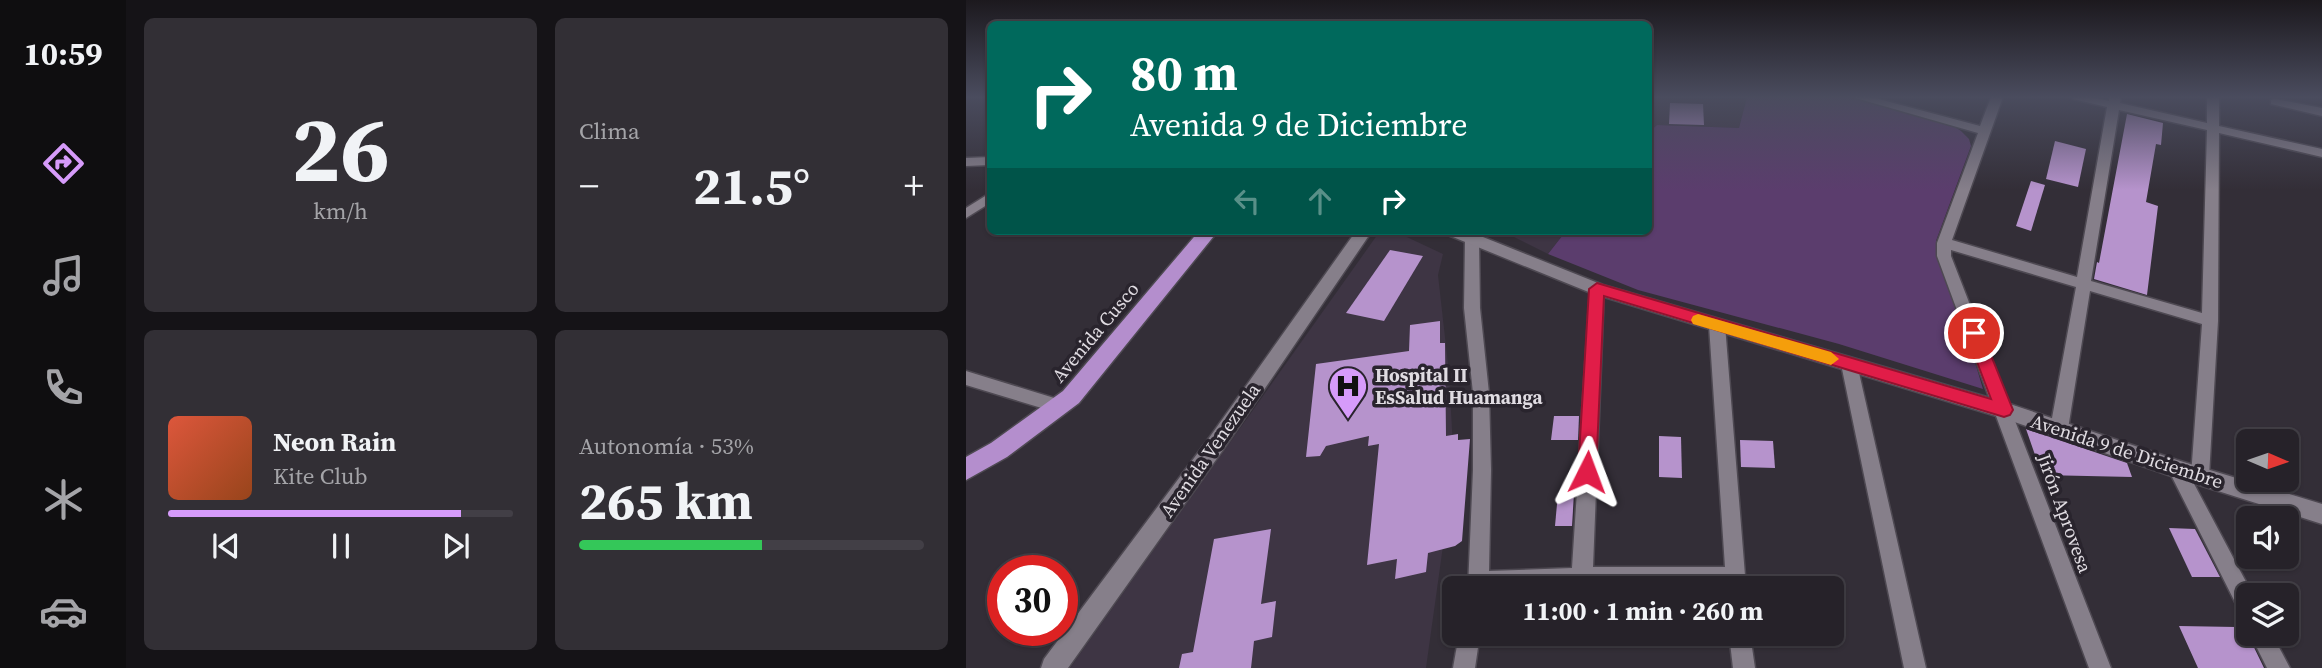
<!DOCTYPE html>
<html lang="es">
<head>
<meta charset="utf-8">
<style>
	:root { --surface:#262229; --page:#322f35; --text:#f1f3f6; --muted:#a4a4a8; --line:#423f46; --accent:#d69bfa }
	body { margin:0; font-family:"Source Serif 4",serif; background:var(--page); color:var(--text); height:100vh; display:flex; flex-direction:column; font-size:26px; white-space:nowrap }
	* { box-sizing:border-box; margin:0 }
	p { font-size:23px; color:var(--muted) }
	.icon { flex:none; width:38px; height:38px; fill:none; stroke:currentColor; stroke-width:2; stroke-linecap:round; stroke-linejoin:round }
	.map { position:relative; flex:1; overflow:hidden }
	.panel { display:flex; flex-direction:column; gap:18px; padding:18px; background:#151317; width:840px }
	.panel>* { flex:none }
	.guide { position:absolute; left:21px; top:21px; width:665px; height:214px; border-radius:10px; box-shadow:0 2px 5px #0004,0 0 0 2px var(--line); background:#00695c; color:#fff; overflow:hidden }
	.needle { width:46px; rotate:92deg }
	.tools { position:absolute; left:1270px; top:429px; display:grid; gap:14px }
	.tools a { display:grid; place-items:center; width:63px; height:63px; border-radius:10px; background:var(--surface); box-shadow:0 2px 5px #0004,0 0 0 2px var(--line); font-size:35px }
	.speed { position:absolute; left:21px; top:555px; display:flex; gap:14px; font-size:35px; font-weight:700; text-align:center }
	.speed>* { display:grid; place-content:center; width:91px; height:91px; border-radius:50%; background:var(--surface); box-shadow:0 2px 5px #0004,0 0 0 2px var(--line); line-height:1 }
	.speed .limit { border:10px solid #d22; background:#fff; color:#111 }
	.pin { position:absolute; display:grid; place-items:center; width:60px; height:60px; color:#fff; margin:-30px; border:4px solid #fff; border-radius:50%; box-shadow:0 2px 7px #0007 }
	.me { position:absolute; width:77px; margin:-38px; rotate:3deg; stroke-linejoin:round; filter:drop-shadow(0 0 5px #0008) }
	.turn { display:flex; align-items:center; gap:24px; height:147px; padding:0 28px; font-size:32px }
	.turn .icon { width:91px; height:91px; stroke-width:2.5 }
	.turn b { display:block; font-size:49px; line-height:60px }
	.lanes { display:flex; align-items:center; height:66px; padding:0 28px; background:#0003; justify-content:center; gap:35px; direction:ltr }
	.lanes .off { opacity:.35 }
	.big { font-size:52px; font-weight:700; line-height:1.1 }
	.panel .widget { flex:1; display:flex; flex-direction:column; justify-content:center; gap:10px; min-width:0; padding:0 24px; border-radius:10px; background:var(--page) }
	.panel .dial { align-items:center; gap:0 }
	.dial b { font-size:91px; line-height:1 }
	.song { display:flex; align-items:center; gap:21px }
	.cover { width:84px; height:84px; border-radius:10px; background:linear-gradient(135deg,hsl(10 70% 55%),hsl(20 70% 35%)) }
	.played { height:7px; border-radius:4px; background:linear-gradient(90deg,var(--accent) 85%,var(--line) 85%) }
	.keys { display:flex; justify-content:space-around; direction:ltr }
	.heat { display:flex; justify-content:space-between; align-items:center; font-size:38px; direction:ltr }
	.charge { height:10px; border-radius:5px; background:linear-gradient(90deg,#34c759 53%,var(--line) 0) }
	.panel .tiles { flex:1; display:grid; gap:18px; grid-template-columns:repeat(2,1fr) }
	.trip { position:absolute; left:476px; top:576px; width:402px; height:70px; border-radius:10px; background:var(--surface); box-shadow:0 2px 5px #0004,0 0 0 2px var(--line); font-weight:700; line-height:70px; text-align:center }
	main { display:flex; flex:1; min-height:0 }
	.dock { display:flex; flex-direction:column; width:126px; justify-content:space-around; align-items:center; background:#0f0e10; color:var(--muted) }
	.dock .icon { width:49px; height:49px }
	.dock .selected { color:var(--accent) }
	.dock b { font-size:32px; color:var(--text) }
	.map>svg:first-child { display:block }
	.built { fill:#3e3544 }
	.green { fill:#5b3d6d }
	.building { fill:#b693cc }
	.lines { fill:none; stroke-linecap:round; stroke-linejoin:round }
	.street-casing { stroke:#4e4952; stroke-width:3 }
	.secondary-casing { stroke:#4e4952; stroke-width:3 }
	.highway-casing { stroke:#4e4952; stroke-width:3 }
	.street { fill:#867f8a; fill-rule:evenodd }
	.secondary { fill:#867f8a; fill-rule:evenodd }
	.highway { fill:#b48ecd; fill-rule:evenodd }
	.route { fill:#e11d48; stroke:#92132f; stroke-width:2 }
	.slow { fill:#f59e0b }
	.labels { text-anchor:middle; stroke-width:7; stroke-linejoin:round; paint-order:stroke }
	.street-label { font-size:19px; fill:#e0dce2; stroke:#29242d }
	.poi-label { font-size:19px; font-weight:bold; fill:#e0dce2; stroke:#29242d; text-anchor:start }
</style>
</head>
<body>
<main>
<nav class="dock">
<b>10:59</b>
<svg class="icon selected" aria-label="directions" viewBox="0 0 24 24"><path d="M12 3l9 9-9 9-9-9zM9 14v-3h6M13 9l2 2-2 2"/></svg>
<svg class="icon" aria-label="music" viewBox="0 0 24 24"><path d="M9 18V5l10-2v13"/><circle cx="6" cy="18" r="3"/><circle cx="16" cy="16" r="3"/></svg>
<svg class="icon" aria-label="phone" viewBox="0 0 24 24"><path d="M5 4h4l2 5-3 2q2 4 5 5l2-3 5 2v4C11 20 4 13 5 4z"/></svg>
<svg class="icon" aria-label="climate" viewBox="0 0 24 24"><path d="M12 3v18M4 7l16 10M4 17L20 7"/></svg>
<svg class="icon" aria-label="car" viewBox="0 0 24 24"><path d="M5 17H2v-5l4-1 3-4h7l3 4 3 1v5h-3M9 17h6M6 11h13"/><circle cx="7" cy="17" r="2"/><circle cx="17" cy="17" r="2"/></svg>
</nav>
<section class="panel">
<div class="tiles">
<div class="widget dial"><b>26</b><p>km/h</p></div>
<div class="widget"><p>Clima</p>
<div class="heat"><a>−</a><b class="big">21.5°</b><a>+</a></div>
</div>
<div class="widget">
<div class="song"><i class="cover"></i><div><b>Neon Rain</b><p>Kite Club</p></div></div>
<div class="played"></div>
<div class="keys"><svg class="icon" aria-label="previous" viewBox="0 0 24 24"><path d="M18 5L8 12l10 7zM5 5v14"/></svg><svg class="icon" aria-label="pause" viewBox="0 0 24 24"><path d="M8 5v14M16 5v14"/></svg><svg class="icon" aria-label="next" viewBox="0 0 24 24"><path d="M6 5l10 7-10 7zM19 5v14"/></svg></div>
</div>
<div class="widget"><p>Autonomía · 53%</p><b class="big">265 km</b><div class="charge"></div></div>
</div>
</section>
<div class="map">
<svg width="1356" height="668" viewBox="0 0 1356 668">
	<rect width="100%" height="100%" fill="#332e37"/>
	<g class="built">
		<path d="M683,97H781L773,128L691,125L683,132Z"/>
		<path d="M414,231H428L477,254L472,275L483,373L488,467L460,668H104Z"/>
		<path d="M536,231H600L582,254Z"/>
	</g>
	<path class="green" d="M781,97H882L983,123L995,131L1003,139L1005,146L970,241L973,262L1000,332L1017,389L873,344L672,290L582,254L600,231H682L683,132L691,125L773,128Z"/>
	<g class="building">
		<path d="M704,103L737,104L738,125L703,124Z"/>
		<path d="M1161,114L1197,123L1195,145L1190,144L1180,202L1192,206L1181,295L1128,279L1131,262L1133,263Z"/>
		<path d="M1089,141L1120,149L1112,187L1080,179Z"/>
		<path d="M1065,181L1079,185L1065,231L1050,226Z"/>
		<path d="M424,250L457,256L418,321L380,313Z"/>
		<path d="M474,321V343H479L480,436L492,434V440L504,439L496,541L489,546L462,553L460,572L429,579L431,559L401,565L413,444L402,446L403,436L360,446L354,456L340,457L350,364L443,351L444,325Z"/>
		<path d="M588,416H613L612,440H585Z"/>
		<path d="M1060,429L1161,463L1166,477L1076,475Z"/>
		<path d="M693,436L715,437L716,478L693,477Z"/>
		<path d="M774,440L807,441L809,468L775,467Z"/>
		<path d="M592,493H608L606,526H589Z"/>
		<path d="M1203,528L1229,529L1254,577H1226Z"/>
		<path d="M305,529L295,604L310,601L306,637L288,641L285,668H213L216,654L227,652L248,539Z"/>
		<path d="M1213,626L1270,627L1275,635H1282L1298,668H1232Z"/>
	</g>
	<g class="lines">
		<g class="street-casing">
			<g id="street">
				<path d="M886,97H905L1014,126L1025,97H1037L986,240L1111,277L1141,107L1107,99L1105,97H1125L1143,101V97H1155L1154,103L1241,123V97H1253V126L1356,149V157L1253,133L1252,321L1243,476L1240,482L1234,484L1228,482L1225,476L1236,324L1124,291L1102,429L1099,434L1093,436L1087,434L1084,429L1110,287L985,250V256L1145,668H1123L971,256V243L1012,133ZM1153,110L1241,130L1236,313L1125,281Z"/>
				<path d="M1309,99L1356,108V116L1305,104V100Z"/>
				<path d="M24,157V165L0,166V158Z"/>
				<path d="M24,193V203L0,218V208Z"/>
				<path d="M506,234L513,239L514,308L523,393L525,470L523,571L606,568L624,289L631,284L638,289L627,567H759L743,325L751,319L759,325L780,588H502L507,470V393L498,308L499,239Z"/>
				<path d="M883,358L889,360L891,364L960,668H938L875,364L877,360Z"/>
				<path d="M0,371L98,401L101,406L98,411L92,413L0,385Z"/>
				<path d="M1211,461L1217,463L1287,595H1283V619L1276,616L1202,469L1205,463Z"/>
				<path d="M493,634H514L509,668H487Z"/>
				<path d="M763,634H784L789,668H767Z"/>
				<path d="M1284,634H1306L1324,668H1301Z"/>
			</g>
		</g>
		<g class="secondary-casing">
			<g id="secondary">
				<path d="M390,231H406L257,450L102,668H75L78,659L243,438Z"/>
				<path d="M479,231H502L637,285L1038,402L1211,460L1356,504V524L1211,478L1037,418L625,293L482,235Z"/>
			</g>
		</g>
		<g class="highway-casing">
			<path id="highway" d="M233,231H252L113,403L41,457L0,480V457L25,443L97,391Z"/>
		</g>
		<use href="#street" class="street"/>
		<use href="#secondary" class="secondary"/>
		<use href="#highway" class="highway"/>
	</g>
	<linearGradient id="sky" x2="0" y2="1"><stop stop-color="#1c191e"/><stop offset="0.51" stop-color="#4a4c5e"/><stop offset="1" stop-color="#4a4c5e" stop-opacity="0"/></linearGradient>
	<rect width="1356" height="190" fill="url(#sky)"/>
	<path class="route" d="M631,283L1025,399L1000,333L1008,327L1016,333L1047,410L1044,415L1038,417L638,296L630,472L628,478L621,480L615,478L612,472L623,289Z"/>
	<path class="slow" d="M732,314L865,352L873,359L865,365L727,324L725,320L727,316Z"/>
	<defs>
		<g id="hospital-pin" transform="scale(2.0125)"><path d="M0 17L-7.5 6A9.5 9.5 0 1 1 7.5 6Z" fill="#d69bfa" stroke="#29242d"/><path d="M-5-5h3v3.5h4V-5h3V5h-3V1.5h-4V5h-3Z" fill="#111"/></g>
	</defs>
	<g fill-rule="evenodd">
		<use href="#hospital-pin" x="382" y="386"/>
	</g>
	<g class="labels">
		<g class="street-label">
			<text transform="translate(129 332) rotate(-50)" y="7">Avenida Cusco</text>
			<text transform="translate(244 450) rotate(-55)" y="7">Avenida Venezuela</text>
			<text transform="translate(1161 451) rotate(18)" y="7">Avenida 9 de Diciembre</text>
			<text transform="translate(1099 513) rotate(70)" y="7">Jirón Aprovesa</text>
		</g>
		<g class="poi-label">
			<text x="409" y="382">Hospital II<tspan x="409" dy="22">EsSalud Huamanga</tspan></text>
		</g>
	</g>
</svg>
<div class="tools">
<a><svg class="needle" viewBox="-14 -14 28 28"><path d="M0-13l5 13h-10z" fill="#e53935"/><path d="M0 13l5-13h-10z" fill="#a4a4a8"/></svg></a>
<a><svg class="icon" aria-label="sound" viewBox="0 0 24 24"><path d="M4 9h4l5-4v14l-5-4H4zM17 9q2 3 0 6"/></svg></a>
<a><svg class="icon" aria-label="layers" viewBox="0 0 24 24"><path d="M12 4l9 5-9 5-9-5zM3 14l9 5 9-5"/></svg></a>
</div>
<div class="speed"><div class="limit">30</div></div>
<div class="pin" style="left:1008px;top:333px;background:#d93025"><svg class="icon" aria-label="arrive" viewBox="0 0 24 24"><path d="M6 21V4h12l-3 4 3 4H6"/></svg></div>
<svg class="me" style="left:621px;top:472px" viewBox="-20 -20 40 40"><path d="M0-17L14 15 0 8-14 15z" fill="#e11d48" stroke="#fff" stroke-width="4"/></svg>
<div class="trip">11:00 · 1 min · 260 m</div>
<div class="guide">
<div class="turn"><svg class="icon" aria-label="right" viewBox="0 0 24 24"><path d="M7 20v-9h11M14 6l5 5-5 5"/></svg><div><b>80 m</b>Avenida 9 de Diciembre</div></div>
<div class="lanes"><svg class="icon off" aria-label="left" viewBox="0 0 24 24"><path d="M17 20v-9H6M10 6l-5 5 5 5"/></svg><svg class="icon off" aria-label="ahead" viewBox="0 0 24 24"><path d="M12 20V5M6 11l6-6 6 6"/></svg><svg class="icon" aria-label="right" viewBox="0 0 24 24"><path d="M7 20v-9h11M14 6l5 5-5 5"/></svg></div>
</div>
</div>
</main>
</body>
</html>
